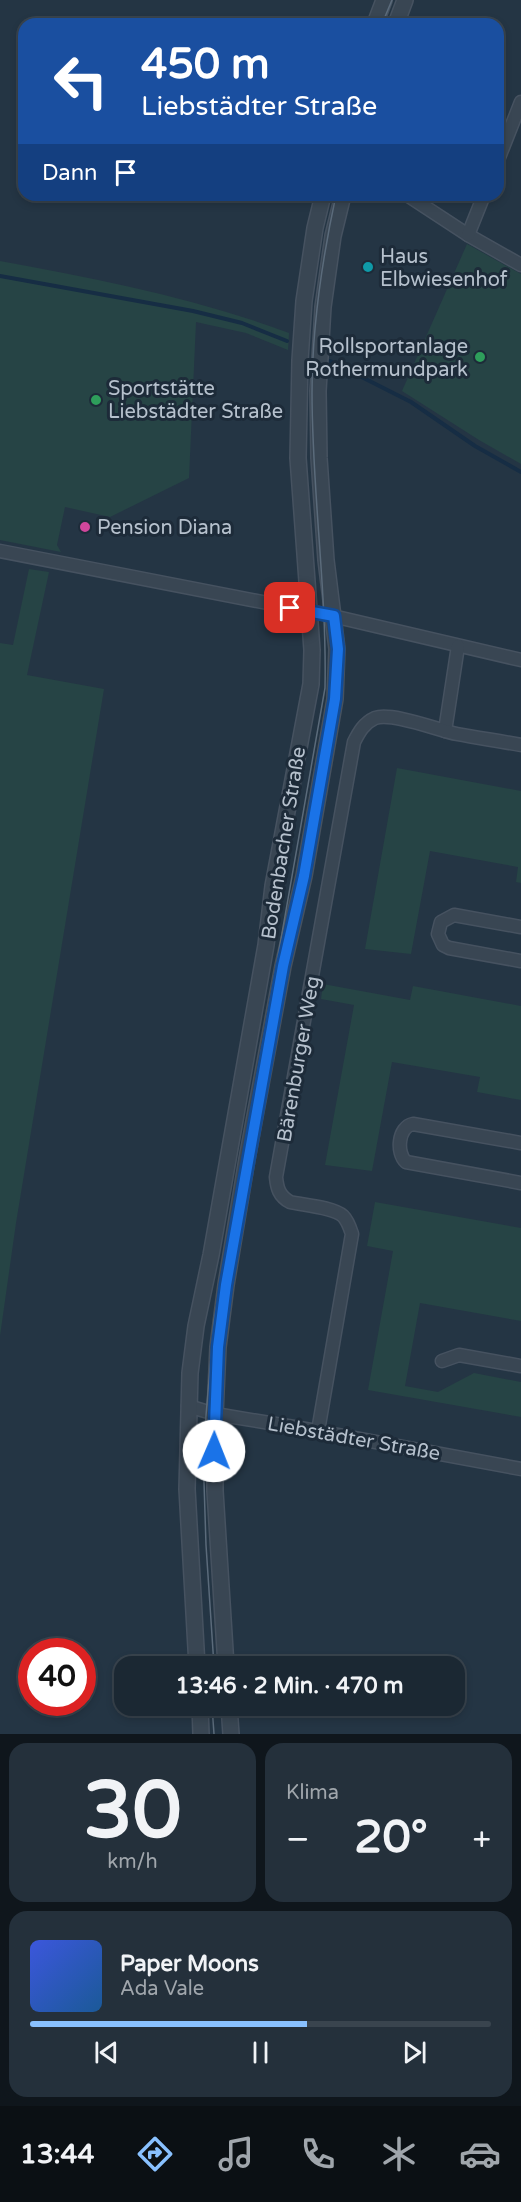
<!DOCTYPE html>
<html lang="de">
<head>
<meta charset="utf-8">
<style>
	:root { --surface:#1b2833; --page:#24303b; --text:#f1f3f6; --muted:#a0a6ac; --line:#39444e; --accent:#89c1ff }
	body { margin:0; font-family:"Varela Round",sans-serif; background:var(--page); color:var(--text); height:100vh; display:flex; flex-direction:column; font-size:22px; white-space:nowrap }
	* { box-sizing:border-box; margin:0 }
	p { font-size:20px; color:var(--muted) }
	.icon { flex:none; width:33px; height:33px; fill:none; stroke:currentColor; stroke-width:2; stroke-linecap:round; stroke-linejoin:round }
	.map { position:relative; height:1734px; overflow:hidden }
	.drawer { display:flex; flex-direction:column; gap:9px; padding:9px; background:#0f161c; flex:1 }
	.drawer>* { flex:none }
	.guide { position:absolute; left:18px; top:18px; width:486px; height:183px; border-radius:18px; box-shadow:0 3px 9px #0003,0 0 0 2px var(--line); background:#1a4fa0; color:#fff; overflow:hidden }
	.speed { position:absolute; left:18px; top:1638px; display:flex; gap:12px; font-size:30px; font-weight:700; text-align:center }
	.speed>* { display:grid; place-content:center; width:78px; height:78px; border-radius:50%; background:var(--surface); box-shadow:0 3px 9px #0003,0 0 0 2px var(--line); line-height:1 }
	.speed .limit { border:9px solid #d22; background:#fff; color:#111 }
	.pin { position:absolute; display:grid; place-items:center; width:51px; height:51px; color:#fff; margin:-26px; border-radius:12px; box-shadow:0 3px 9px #0006 }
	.me { position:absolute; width:66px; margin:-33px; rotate:1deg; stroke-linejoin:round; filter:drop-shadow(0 0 4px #0008) }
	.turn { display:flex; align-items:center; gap:21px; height:126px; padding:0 24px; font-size:27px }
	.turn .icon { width:78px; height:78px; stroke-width:2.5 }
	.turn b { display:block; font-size:42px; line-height:51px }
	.then { display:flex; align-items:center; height:57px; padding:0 24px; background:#0003; gap:12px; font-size:22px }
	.big { font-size:45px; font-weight:700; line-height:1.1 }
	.drawer .widget { flex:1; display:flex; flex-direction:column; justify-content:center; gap:9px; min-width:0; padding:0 21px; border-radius:18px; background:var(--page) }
	.drawer .dial { align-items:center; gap:0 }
	.dial b { font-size:78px; line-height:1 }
	.song { display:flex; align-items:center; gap:18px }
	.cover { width:72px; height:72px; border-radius:9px; background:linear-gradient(135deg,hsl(230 70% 55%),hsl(210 70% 35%)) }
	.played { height:6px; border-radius:3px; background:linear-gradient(90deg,var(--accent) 60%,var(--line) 60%) }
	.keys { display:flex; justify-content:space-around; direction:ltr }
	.heat { display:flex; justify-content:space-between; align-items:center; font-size:33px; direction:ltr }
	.drawer .tiles { flex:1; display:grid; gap:9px; grid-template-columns:1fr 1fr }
	.widget:last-child { grid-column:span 2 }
	.trip { position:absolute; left:114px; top:1656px; width:351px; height:60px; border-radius:18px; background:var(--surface); box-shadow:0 3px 9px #0003,0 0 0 2px var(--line); font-weight:700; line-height:60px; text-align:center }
	.tabs { display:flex; height:96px; justify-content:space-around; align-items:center; background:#0b1014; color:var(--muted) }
	.tabs .icon { width:42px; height:42px }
	.tabs .active { color:var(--accent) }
	.tabs b { font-size:27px; color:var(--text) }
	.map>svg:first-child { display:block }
	.green { fill:#264445 }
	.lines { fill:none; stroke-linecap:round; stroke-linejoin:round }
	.stream { stroke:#162d44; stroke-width:4 }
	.minor-casing { stroke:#465260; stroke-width:15 }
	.tertiary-casing { stroke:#465260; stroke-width:18 }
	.minor { stroke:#394653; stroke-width:12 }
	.tertiary { stroke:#394653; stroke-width:15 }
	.tram { stroke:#5b6b7b; stroke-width:1.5 }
	.route-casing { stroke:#114b97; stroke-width:15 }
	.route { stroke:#1a73e8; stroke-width:10 }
	.culture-dot { fill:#0f9aa8; stroke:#1d2b39; stroke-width:2 }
	.leisure-dot { fill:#2e9e5b; stroke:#1d2b39; stroke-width:2 }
	.hotel-dot { fill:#d1479c; stroke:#1d2b39; stroke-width:2 }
	.labels { text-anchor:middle; stroke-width:6; stroke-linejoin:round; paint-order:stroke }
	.poi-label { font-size:20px; fill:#b6c1cd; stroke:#1d2b39; text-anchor:start }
	.street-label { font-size:20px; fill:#b6c1cd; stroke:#1d2b39 }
</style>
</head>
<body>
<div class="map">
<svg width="521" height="1734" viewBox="0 0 521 1734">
	<rect width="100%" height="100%" fill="#243544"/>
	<g class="green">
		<path d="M467,244L521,274V464L479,440L402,391Z"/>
		<path d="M0,261C98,279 196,298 289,333L288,350L246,333L196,322L189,478L110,517L65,507L57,545L61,552L0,540Z"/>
		<path d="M29,569L49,572L27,675L104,689L16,1223L0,1336V643L13,645Z"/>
		<path d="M397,768L521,791V883L516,882L518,867L430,851L411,954L365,949Z"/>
		<path d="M323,984L410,1000L413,986L521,1006V1100L477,1092L480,1077L392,1062L372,1171L325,1165L354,1005L321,999Z"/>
		<path d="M375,1202L521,1228V1321L420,1303L405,1386L438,1392L474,1373L521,1382V1417L368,1390L393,1251L367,1246Z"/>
	</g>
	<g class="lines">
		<g class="stream">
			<path d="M0,276L193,311L242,323L287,341"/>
			<path d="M330,361L411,402L475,446L521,472"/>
		</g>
		<g class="minor-casing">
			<g id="minor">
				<path d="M498,160L521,102"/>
				<path d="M407,195L468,235L521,265"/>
				<path d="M468,235L484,195"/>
				<path d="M0,551L324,614L521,660"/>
				<path d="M445,731L458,646"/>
				<path d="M521,927L454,915L441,922L438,934L443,945L449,948L521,961"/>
				<path d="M521,1143L413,1124C398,1127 396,1153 406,1162L521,1183"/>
				<path d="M442,1361L459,1355L521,1366"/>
				<path d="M188,1406L215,1414L300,1428L521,1469"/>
				<path d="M318,1431L352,1234C350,1228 348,1221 343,1216C333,1207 303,1205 290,1202C279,1196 277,1188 276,1177L354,742C359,732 364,723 375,718C392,712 438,730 457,734C478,738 500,741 521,745"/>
			</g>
		</g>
		<g class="tertiary-casing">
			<g id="tertiary">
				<path d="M375,24L384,0"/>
				<path d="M396,24L405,0"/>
				<path d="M197,1666L187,1489L190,1373L196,1326L211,1255L266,945L273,886L311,684L312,650L298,458L300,360L304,301L315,228L323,195"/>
				<path d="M226,1666L215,1491V1414L218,1347L226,1285L247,1159L283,966L304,876L335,699L337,649L326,560L319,458L318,391L323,307L333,236L343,195"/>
				<path d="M200,1706L201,1734"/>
				<path d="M229,1706L231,1734"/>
			</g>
		</g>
		<use href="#minor" class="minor"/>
		<use href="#tertiary" class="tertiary"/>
		<g class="tram">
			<path d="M382,24L392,0"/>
			<path d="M214,1666L206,1545L203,1451L214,1321L325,688C327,590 312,492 312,393C312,326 322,260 336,195"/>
			<path d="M212,1706L214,1734"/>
		</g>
	</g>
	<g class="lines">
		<g class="route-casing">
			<path id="route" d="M214,1451L218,1347L226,1285L283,966L304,876L335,699L338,649L334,616L290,608"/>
		</g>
		<use href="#route" class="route"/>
	</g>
	<circle class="culture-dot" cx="368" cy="267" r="6"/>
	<g class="leisure-dot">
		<circle cx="480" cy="357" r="6"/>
		<circle cx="96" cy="400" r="6"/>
	</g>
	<circle class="hotel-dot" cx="85" cy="527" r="6"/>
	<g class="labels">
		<g class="poi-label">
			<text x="380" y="263">Haus<tspan x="380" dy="23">Elbwiesenhof</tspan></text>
			<text x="468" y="353" text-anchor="end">Rollsportanlage<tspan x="468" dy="23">Rothermundpark</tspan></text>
			<text x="108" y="395">Sportstätte<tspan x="108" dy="23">Liebstädter Straße</tspan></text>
			<text x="97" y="534">Pension Diana</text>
		</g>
		<g class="street-label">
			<text transform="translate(283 843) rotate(-81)" y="7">Bodenbacher Straße</text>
			<text transform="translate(298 1059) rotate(-80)" y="7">Bärenburger Weg</text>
			<text transform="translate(354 1438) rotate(10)" y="7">Liebstädter Straße</text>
		</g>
	</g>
</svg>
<div class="speed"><div class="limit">40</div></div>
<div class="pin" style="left:290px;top:608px;background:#d93025"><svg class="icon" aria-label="arrive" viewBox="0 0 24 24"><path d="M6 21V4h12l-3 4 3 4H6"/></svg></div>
<svg class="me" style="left:214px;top:1451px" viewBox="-20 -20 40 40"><circle r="19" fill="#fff"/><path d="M0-13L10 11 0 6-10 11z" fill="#1a73e8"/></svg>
<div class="trip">13:46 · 2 Min. · 470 m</div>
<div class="guide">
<div class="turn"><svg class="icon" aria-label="left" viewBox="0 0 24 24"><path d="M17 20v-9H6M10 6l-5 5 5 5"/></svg><div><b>450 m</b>Liebstädter Straße</div></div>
<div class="then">Dann<svg class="icon" aria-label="arrive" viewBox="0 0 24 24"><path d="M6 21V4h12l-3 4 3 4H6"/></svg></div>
</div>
</div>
<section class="drawer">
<div class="tiles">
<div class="widget dial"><b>30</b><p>km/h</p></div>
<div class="widget"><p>Klima</p>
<div class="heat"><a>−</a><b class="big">20°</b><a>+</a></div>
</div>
<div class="widget">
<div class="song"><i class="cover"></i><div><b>Paper Moons</b><p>Ada Vale</p></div></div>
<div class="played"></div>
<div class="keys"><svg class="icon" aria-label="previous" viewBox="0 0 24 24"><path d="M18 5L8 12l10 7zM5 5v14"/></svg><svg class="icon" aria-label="pause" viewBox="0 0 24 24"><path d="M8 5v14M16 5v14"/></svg><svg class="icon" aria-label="next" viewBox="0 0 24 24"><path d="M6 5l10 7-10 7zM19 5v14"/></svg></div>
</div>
</div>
</section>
<nav class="tabs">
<b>13:44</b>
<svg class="icon active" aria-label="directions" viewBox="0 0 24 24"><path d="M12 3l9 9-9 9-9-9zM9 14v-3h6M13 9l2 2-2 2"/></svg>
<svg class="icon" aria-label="music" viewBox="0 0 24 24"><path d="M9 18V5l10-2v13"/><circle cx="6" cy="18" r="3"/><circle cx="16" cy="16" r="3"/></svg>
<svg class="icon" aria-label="phone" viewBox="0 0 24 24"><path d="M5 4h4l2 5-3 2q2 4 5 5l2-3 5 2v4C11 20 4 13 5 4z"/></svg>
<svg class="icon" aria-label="climate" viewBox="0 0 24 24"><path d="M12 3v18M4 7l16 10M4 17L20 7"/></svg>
<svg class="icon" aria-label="car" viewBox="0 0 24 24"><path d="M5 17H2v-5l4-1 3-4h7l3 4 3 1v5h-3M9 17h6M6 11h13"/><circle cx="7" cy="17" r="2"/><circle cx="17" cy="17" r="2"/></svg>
</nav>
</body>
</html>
